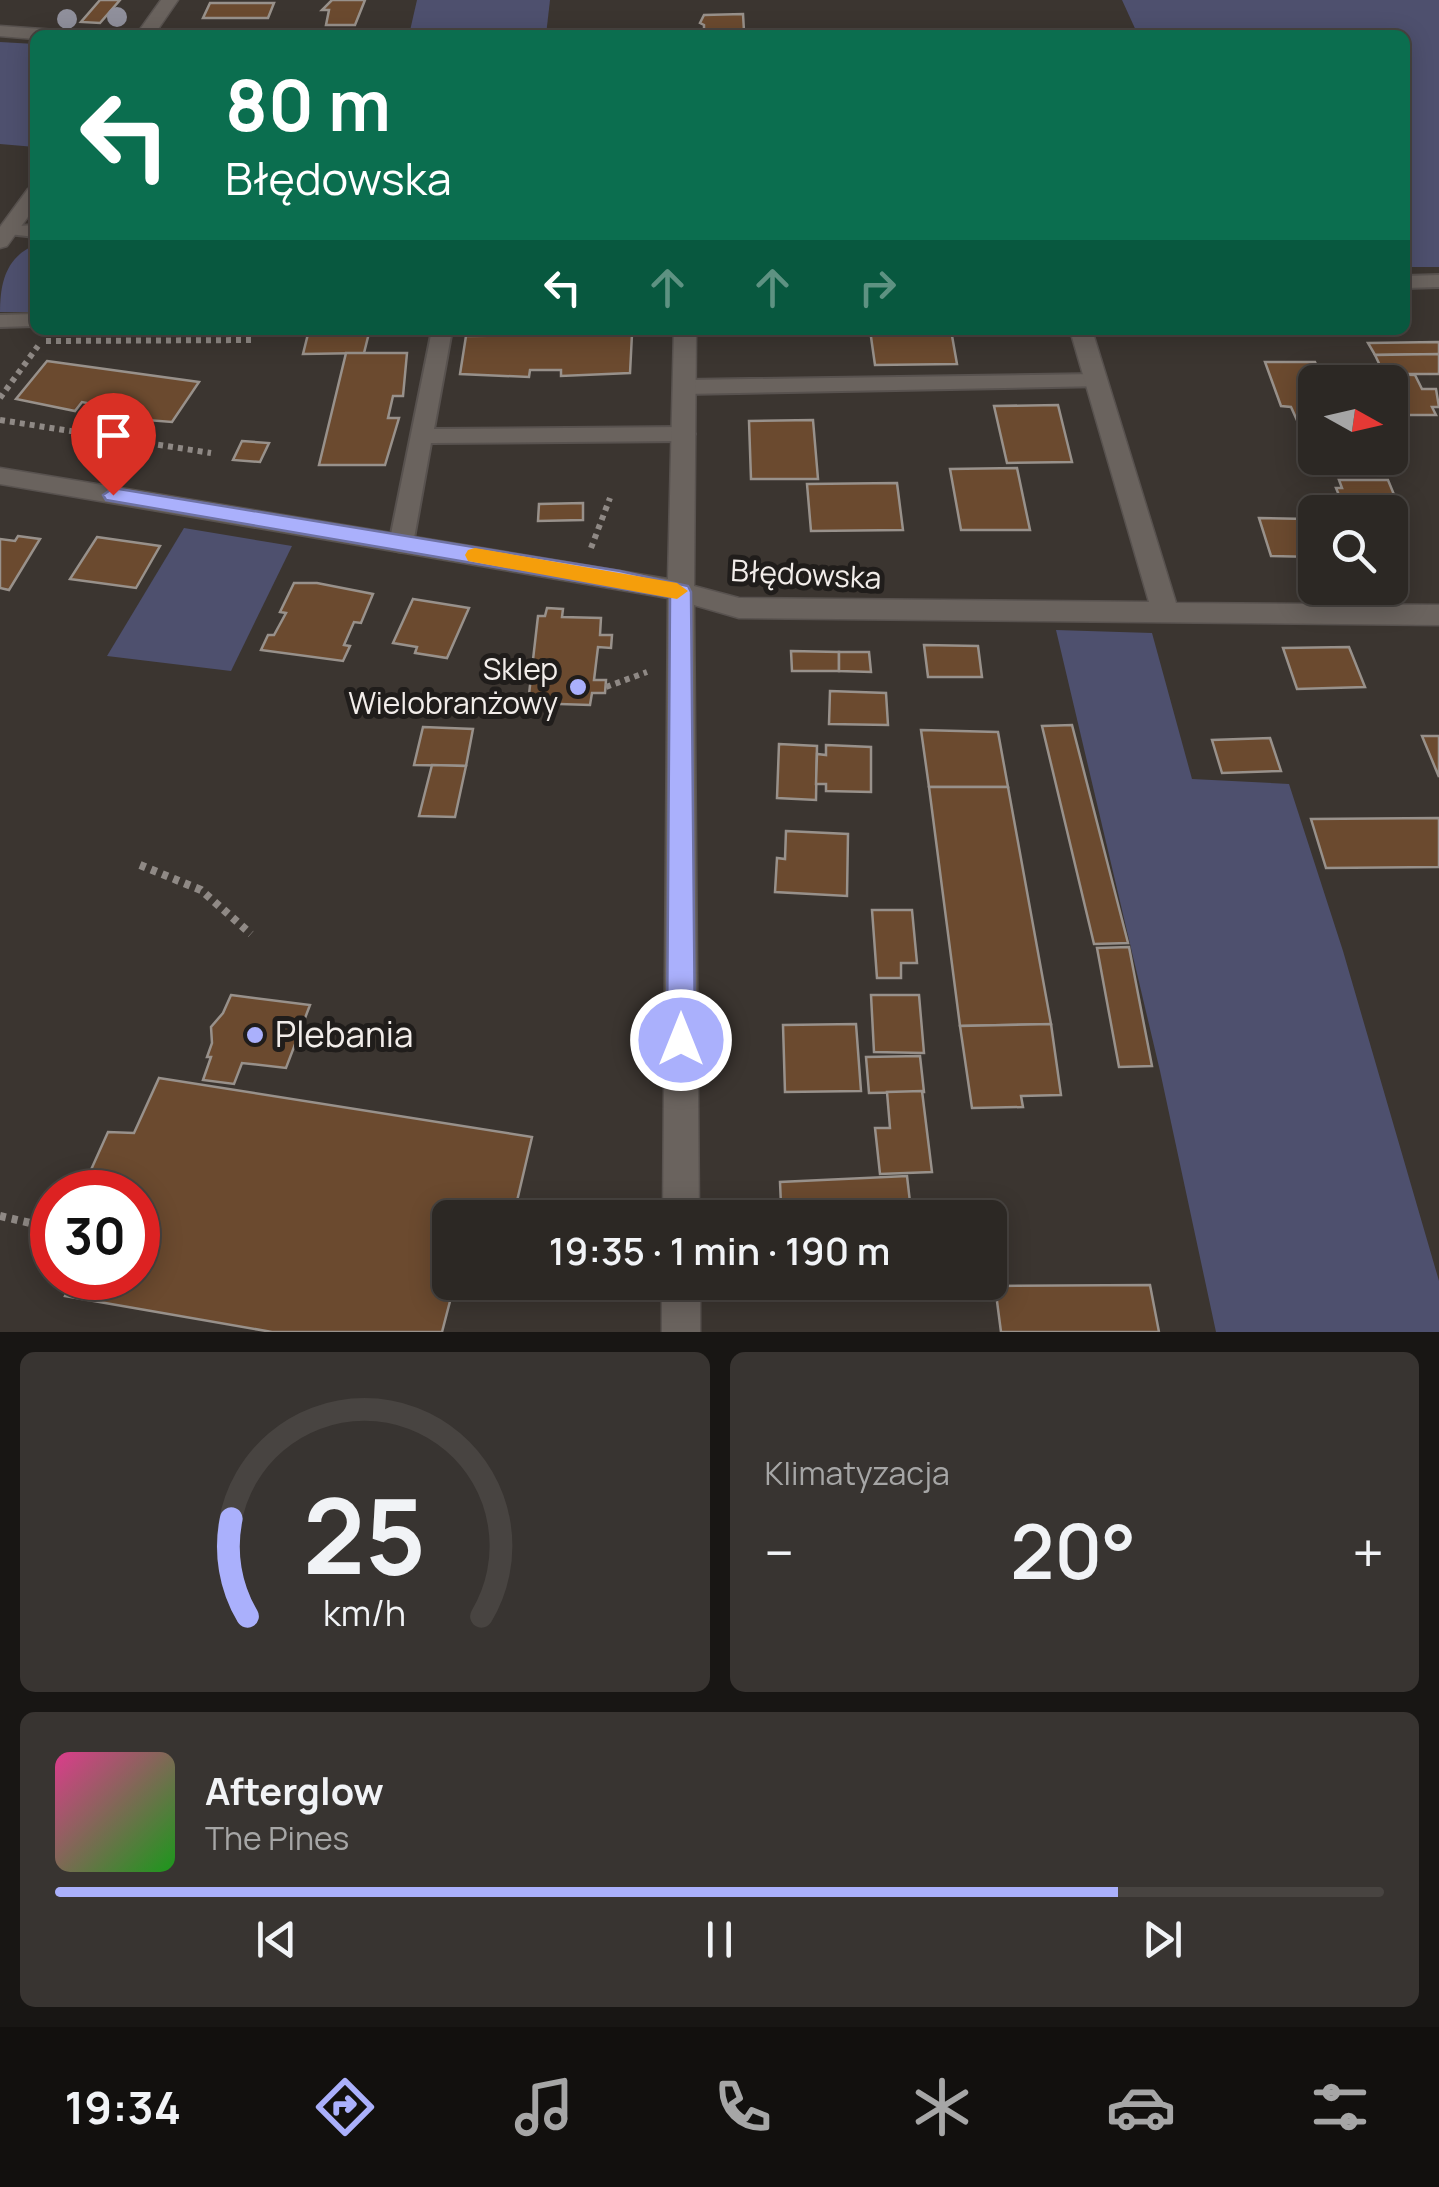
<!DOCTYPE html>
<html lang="pl">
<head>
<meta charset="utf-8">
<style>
	:root { --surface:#2c2824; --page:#383431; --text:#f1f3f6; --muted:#a6a6a6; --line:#484441; --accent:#aab0fc }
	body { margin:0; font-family:Manrope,sans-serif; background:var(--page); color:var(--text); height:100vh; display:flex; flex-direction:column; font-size:38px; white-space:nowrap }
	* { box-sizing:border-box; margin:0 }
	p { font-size:32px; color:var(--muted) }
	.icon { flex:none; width:55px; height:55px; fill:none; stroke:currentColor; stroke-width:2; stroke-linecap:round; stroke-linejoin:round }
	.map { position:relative; height:1332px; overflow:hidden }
	.panel { display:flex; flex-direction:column; gap:20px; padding:20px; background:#181614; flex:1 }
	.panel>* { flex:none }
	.top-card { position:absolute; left:30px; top:30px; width:1380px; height:305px; border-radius:15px; box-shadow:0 5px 25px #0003,0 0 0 2px var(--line); background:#0b6e4f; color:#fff; overflow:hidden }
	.needle { width:65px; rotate:98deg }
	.buttons { position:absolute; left:1298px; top:365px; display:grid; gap:20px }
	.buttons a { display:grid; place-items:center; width:110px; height:110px; border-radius:15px; background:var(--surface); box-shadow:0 5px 25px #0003,0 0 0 2px var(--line); font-size:50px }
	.speed { position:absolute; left:30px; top:1170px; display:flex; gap:20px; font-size:50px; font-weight:700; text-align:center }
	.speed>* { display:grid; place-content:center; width:130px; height:130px; border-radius:50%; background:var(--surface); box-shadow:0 5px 25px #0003,0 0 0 2px var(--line); line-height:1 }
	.speed .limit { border:15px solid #d22; background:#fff; color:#111 }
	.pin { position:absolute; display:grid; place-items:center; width:85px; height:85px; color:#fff; margin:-102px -42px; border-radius:50% 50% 50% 0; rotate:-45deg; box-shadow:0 0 10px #0007 }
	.pin .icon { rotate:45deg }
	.me { position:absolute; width:110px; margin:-55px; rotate:0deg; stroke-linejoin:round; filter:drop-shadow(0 0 8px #0008) }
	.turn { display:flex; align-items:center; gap:35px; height:210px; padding:0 30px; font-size:45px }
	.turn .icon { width:130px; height:130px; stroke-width:2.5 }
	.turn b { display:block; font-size:70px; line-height:85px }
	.lanes { display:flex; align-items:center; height:95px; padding:0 30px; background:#0003; justify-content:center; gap:50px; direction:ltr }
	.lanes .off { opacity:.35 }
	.big { font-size:75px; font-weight:600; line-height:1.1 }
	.panel .tile { flex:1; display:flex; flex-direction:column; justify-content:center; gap:15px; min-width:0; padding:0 35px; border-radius:15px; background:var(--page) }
	.panel .dial { align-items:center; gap:0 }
	.dial svg { height:260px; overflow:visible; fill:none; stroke:var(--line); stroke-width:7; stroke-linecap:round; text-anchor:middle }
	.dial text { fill:var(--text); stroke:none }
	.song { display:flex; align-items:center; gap:30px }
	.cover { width:120px; height:120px; border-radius:15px; background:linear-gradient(135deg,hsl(330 70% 55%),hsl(120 70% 35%)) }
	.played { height:10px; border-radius:5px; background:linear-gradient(90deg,var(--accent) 80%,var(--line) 80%) }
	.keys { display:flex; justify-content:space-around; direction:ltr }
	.heat { display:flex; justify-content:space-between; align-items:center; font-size:55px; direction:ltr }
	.panel .tiles { flex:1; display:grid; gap:20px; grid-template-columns:1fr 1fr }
	.tile:last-child { grid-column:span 2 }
	.trip { position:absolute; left:432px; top:1200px; width:575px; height:100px; border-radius:15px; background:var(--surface); box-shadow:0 5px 25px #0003,0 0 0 2px var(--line); font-weight:600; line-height:100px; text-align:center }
	.tab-bar { display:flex; height:160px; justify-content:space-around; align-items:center; background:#12100e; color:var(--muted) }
	.tab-bar .icon { width:70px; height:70px }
	.tab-bar .on { color:var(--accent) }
	.tab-bar b { font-size:45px; color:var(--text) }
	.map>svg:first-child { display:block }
	.green { fill:#4e506e }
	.building { fill:#6b4a2f; stroke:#98918b; stroke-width:2.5 }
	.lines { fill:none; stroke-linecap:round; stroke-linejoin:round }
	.service-casing { stroke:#58524f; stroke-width:4 }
	.minor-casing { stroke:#58524f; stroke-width:3 }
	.path-far1 { stroke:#8f8985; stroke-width:6; stroke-dasharray:5 5; stroke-linecap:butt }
	.path { stroke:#8f8985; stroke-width:8; stroke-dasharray:6 6; stroke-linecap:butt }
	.service { fill:#6a635e; fill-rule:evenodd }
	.minor { fill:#6a635e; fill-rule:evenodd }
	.tree { fill:#90909c }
	.route { fill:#aab0fc; stroke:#6e72a4; stroke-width:2.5 }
	.slow { fill:#f59e0b }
	.poi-dot { fill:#aab0fc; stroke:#201d1b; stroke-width:4 }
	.labels { text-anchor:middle; stroke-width:10; stroke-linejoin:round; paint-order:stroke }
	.street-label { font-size:30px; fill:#f2edea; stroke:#201d1b }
	.poi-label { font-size:30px; fill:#f2edea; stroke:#201d1b; text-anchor:end }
	.near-poi-label { font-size:35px; fill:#f2edea; stroke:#201d1b; text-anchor:start }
</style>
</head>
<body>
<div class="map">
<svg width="1439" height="1332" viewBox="0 0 1439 1332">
	<rect width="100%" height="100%" fill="#3b3530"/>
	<g class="green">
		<path d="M417,0H550L546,35H409Z"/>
		<path d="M1122,0H1439V267H1405V35H1138Z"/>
		<path d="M0,42L35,44V147L0,144Z"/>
		<path d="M35,245V312H0C0,283 6,257 35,245Z"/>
		<path d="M184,528L292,546L231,671L107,656Z"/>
		<path d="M1056,630L1152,633L1192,779L1289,784L1343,951L1439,1281V1332H1216L1160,1071Z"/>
	</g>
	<g class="building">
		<path d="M100,0H120L100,23L81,22Z"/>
		<path d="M332,0H365L355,25H326L329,10H322Z"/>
		<path d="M210,3H274L268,18H203Z"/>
		<path d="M743,14L744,31L704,32V25L700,23L704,15Z"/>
		<path d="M309,330H374L369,333L364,353L303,354Z"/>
		<path d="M870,330H951L957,364L875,365Z"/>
		<path d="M632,334L630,373L561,376V370H530L529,377L460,374L466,336Z"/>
		<path d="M1439,342V354L1375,355L1368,343Z"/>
		<path d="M346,353H407L403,396H393L388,418H399L385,465H319Z"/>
		<path d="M1439,354V374H1384L1375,355Z"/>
		<path d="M47,361L199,382L172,422L108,417L115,408L82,402L75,411L16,399Z"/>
		<path d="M1265,362H1315L1324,382H1315V426L1300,427L1291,407L1281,406Z"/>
		<path d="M1384,374L1415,375L1422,389H1436L1439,407H1432L1436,415H1404Z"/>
		<path d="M1058,405L1072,462L1007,463L994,406Z"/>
		<path d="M813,420L818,479H751L749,421Z"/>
		<path d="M242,441L269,443L260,462L233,460Z"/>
		<path d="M1017,468L1030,530H961L950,469Z"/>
		<path d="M1339,480H1388L1404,519H1390V512H1346L1336,488H1342Z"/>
		<path d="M897,483L903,530L811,531L807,484Z"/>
		<path d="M583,503V520L538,521L539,504Z"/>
		<path d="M1259,518L1308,519L1315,536V557L1271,556Z"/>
		<path d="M18,536L40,539L9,590L0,588V539L15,541Z"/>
		<path d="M97,537L160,546L136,588L70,579Z"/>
		<path d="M294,583H317L373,594L361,623L354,622L344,645L350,646L343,661L261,650L268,635H274L286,613L280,612Z"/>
		<path d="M413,599L469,608L447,658L415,653L417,647L393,643Z"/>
		<path d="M547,608L563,609L562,617L601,618L600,635H612L611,648L598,647L594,680H606L605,693H592L590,705L528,703L538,616H545Z"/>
		<path d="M924,645L978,646L982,677H928Z"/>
		<path d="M1349,647L1365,687L1297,689L1283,648Z"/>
		<path d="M791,651L839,652V671H792Z"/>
		<path d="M839,652H869L871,672L839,671Z"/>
		<path d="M830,691L886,693L888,725L829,724Z"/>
		<path d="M1072,725L1128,943L1094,944L1042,726Z"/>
		<path d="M423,727L473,729L466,766L414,765Z"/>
		<path d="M921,730L998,732L1008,787H929Z"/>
		<path d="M1422,736H1439V777Z"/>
		<path d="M1270,738L1281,771L1222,773L1212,740Z"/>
		<path d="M779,744L817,746L816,800L777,798Z"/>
		<path d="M826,745L871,747V792L826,791V784H816L817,754L826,755Z"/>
		<path d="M432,765L466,766L455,817L419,816Z"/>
		<path d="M929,787H1008L1051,1024L960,1026Z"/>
		<path d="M1439,818V867L1326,868L1311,819Z"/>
		<path d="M786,831L848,834L847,896L775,892L777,858L785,859Z"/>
		<path d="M872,910H912L917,963H901V978H877Z"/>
		<path d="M1129,947L1152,1066L1119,1067L1097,948Z"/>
		<path d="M231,995L310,1005L286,1068L242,1063L234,1084L203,1080L211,1057H207L212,1043L211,1027L223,1013Z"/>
		<path d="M871,995H919L924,1053L874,1052Z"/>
		<path d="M856,1024L861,1091L785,1092L783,1025Z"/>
		<path d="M1051,1024L1061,1095L1021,1096L1023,1107L972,1108L960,1026Z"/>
		<path d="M920,1056L924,1092L869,1093L866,1057Z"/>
		<path d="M159,1078L532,1137L513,1218H450V1282H455L442,1332H272L65,1296L73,1278H138V1192H81L108,1132L134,1133Z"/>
		<path d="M922,1091L932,1172L880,1174L875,1128H890L887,1092Z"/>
		<path d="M907,1176L910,1202L781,1205L780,1182Z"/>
		<path d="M910,1202L912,1218H781V1205Z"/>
		<path d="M785,1282H917L918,1292L786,1295Z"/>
		<path d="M1150,1285L1159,1332H1001L995,1286Z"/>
	</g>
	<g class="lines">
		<g class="service-casing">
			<g id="service">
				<path d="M35,225V237L0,233L1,227Z"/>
				<path d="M1439,275V287L1405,288V276Z"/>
				<path d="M35,314V326L0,327V315Z"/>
				<path d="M432,330H452L434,429L684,427L695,434L684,441L431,443L413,544L401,552L393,550L389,544Z"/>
				<path d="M1096,374L1106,381L1103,386L685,394L675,387L685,380Z"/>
			</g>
		</g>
		<g class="minor-casing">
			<g id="minor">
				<path d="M161,0H178L154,35H136Z"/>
				<path d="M0,26L56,30L65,35H35V39L0,36Z"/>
				<path d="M35,187V207L7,246L0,248V227L28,189Z"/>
				<path d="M674,330H696L694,586L739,598L1149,602L1070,330H1092L1176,603L1439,605V625L739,618L694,605L699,1218H663L668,598L0,484V468L668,579Z"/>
				<rect x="662" y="1282" width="38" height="50"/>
			</g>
		</g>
		<g class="path-far1">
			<path d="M46,341L254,340"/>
			<path d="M0,398L38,346"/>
			<path d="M0,420L211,453"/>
			<path d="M591,548L610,498"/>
			<path d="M606,687L647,672"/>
		</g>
		<g class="path">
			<path d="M140,865L201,890L251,934"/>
			<path d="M0,1216L39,1225"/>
		</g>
		<use href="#service" class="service"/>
		<use href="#minor" class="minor"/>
	</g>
	<g class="tree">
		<circle cx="117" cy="17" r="10"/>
		<circle cx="67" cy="19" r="10"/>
	</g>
	<path class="route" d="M113,488L620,571L688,586L691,592L695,1040L691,1049L681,1053L671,1049L667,1040L670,597L106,500L103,495Z"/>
	<path class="slow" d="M475,548L677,583L688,591L677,599L468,561L465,555L468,550Z"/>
	<g class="poi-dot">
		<circle cx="578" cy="687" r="10"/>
		<circle cx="255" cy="1035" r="10"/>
	</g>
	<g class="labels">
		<g class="street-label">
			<text transform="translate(806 575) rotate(3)" y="10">Błędowska</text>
		</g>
		<g class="poi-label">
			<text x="558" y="680">Sklep<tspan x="558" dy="34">Wielobranżowy</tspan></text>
		</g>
		<g class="near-poi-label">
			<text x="275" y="1047">Plebania</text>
		</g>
	</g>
</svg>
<div class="buttons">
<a><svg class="needle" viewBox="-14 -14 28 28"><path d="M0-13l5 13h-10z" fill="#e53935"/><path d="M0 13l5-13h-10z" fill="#a6a6a6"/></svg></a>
<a><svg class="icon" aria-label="search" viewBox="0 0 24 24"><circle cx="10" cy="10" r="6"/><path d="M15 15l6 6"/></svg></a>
</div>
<div class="speed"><div class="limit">30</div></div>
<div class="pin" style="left:113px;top:495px;background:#d93025"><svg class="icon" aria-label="arrive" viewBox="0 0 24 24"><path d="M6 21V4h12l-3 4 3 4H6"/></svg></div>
<svg class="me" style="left:681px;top:1040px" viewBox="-20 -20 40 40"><circle r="17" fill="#aab0fc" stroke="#fff" stroke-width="3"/><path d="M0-11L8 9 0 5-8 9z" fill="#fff"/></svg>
<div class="trip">19:35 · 1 min · 190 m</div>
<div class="top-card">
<div class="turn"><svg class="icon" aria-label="left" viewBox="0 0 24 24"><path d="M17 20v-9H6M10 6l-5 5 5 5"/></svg><div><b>80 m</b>Błędowska</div></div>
<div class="lanes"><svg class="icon" aria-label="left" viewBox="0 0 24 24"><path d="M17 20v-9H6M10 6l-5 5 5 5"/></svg><svg class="icon off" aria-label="ahead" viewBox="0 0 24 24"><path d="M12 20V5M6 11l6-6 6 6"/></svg><svg class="icon off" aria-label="ahead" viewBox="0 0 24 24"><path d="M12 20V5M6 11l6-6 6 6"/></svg><svg class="icon off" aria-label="right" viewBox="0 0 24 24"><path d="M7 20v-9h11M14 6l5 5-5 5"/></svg></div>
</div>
</div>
<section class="panel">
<div class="tiles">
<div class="tile dial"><svg viewBox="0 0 100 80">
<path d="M14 69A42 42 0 1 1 86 69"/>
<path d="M14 69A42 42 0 0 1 9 39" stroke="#aab0fc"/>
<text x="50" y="56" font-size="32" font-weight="700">25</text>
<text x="50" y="72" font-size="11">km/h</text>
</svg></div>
<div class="tile"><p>Klimatyzacja</p>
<div class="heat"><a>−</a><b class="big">20°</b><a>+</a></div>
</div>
<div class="tile">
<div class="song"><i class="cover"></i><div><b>Afterglow</b><p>The Pines</p></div></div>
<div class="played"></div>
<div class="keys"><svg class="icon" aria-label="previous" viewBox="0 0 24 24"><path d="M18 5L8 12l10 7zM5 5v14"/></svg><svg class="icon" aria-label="pause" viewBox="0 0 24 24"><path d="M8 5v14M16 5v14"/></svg><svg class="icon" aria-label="next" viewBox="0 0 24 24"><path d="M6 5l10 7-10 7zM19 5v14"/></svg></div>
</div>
</div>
</section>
<nav class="tab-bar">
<b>19:34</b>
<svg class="icon on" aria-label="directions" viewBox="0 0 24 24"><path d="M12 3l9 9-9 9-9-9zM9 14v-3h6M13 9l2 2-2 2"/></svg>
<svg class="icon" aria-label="music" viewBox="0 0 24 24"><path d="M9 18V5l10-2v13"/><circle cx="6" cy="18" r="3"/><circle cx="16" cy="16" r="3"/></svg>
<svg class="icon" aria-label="phone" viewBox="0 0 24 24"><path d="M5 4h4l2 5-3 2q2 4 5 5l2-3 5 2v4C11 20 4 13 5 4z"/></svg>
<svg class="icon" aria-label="climate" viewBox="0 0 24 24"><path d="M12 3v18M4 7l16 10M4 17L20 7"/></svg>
<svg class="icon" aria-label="car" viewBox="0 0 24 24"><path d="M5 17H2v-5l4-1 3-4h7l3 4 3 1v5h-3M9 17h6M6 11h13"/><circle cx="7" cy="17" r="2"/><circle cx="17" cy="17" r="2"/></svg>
<svg class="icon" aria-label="filters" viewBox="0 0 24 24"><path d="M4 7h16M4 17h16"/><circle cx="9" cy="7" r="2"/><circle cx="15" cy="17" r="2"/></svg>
</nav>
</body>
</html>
